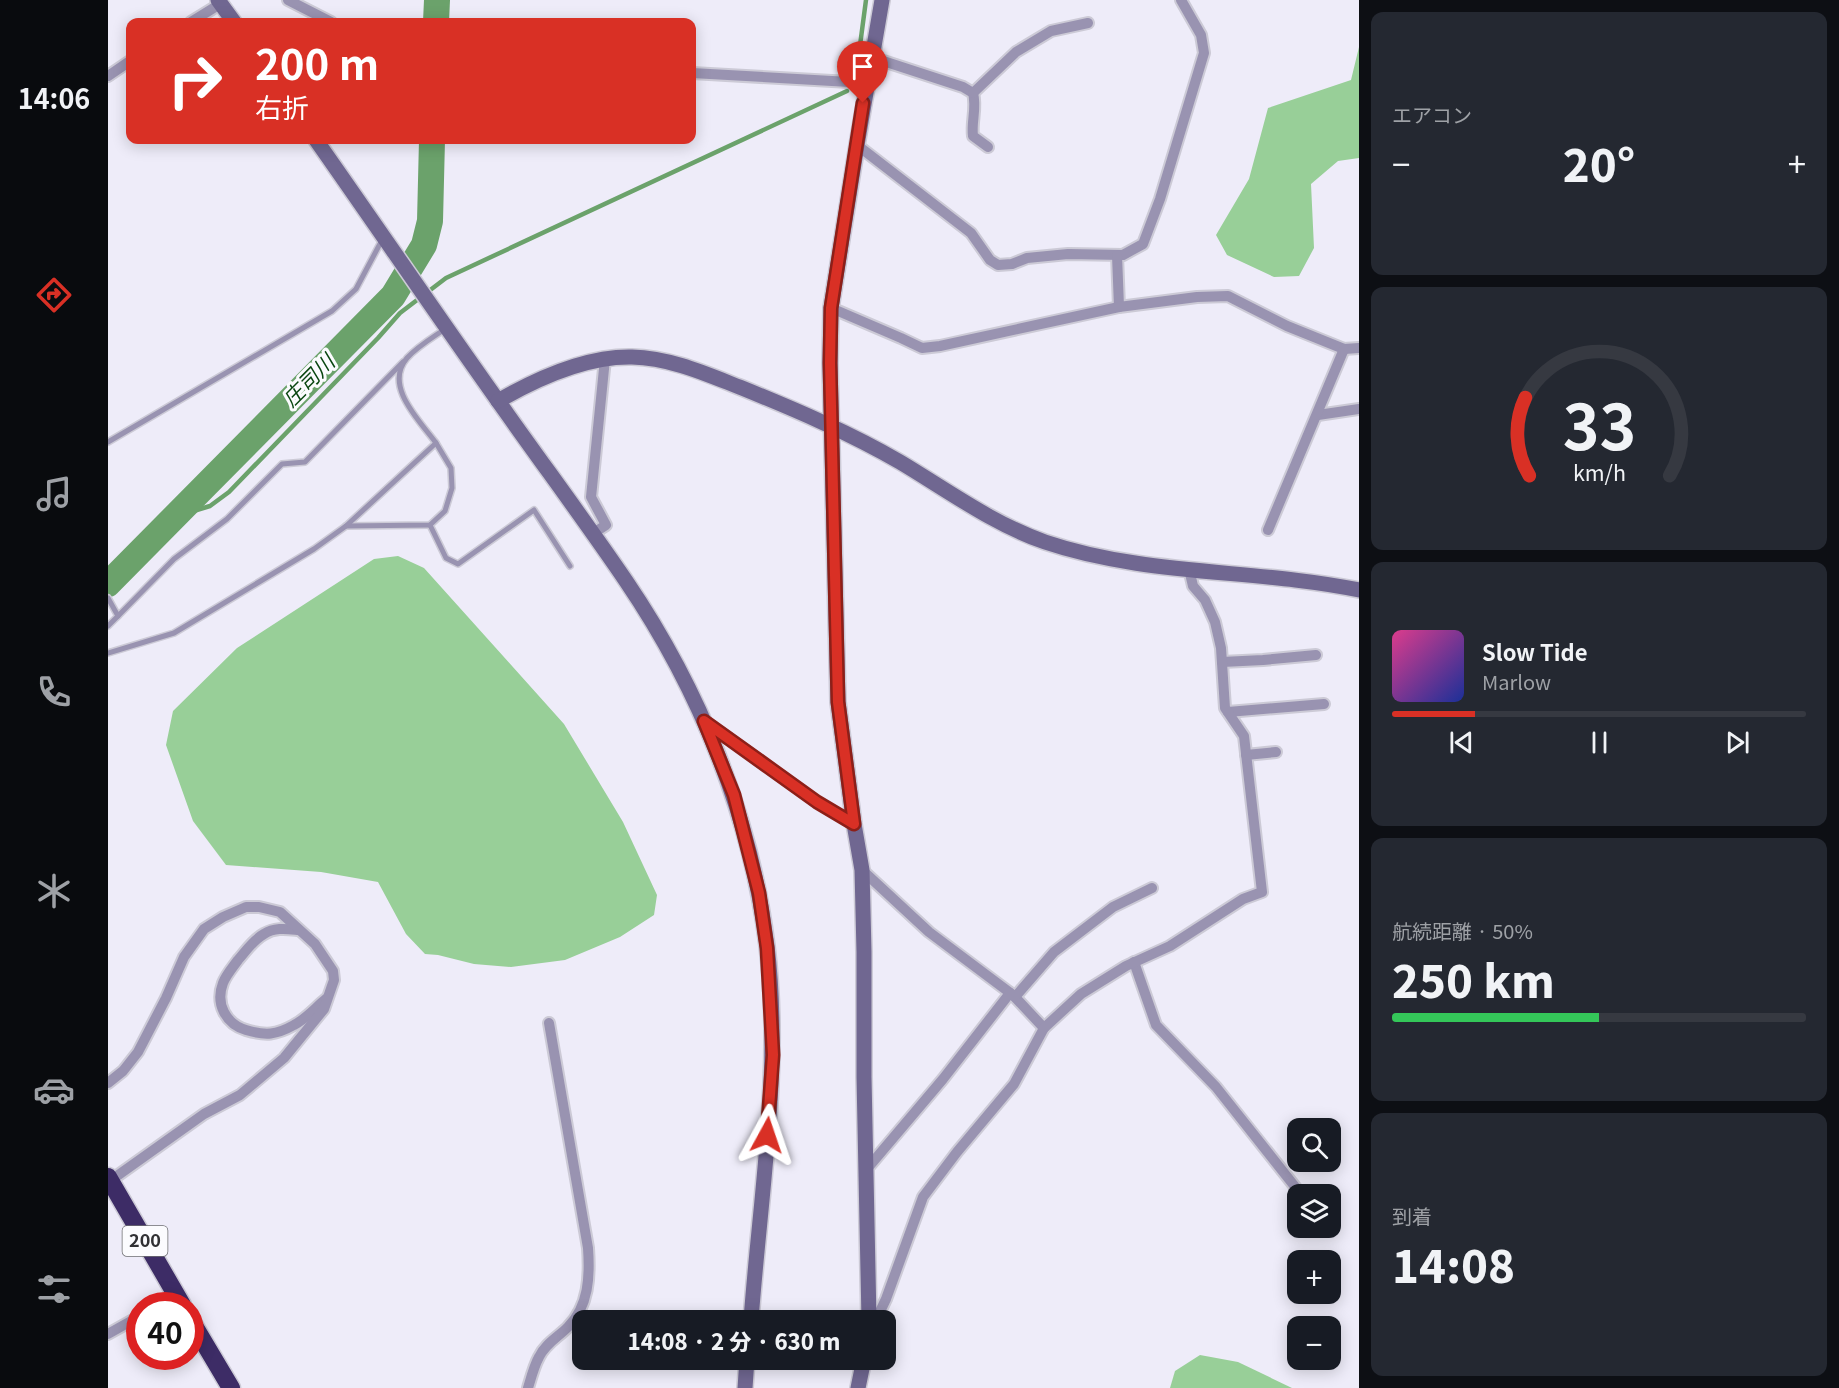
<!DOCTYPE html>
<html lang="ja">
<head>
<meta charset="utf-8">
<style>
	:root { --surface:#171b24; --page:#242831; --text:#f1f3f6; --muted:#9ea1a6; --line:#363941; --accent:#d93025 }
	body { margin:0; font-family:Georgia,"Noto Sans JP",serif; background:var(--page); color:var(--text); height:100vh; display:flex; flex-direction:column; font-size:22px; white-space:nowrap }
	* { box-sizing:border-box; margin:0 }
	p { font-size:20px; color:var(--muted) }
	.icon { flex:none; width:33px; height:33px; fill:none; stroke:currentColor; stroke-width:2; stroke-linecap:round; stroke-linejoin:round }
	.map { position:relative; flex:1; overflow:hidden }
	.side { display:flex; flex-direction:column; gap:12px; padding:12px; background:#0d0f14; width:480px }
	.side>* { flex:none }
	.banner { position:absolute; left:18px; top:18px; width:570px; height:126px; border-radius:12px; box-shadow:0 3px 15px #0003; background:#d93025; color:#fff; overflow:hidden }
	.controls { position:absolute; left:1179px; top:1118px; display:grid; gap:12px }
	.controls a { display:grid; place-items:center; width:54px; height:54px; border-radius:12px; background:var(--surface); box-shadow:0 3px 15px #0003; font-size:30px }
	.speed { position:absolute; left:18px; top:1292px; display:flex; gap:12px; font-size:30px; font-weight:700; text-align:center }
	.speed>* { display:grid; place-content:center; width:78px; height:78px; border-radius:50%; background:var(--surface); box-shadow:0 3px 15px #0003; line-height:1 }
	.speed .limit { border:9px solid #d22; background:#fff; color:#111 }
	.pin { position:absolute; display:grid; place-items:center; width:51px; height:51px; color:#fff; margin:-62px -26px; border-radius:50% 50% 50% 0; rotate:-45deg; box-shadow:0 0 6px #0007 }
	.pin .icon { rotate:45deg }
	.me { position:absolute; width:66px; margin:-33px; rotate:5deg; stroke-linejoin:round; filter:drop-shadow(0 0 4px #0008) }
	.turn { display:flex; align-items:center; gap:21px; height:126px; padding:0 30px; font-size:27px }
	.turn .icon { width:78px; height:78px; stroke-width:2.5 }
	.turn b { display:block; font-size:42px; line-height:51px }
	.big { font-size:45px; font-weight:800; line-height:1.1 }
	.side .card { flex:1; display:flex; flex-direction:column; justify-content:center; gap:9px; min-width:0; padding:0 21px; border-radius:12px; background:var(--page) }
	.side .dial { align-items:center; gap:0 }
	.dial svg { height:156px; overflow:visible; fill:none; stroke:var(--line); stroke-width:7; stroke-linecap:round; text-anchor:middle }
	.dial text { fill:var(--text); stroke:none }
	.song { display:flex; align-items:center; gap:18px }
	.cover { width:72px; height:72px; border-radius:9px; background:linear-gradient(135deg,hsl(330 70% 55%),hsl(230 70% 35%)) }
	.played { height:6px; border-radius:3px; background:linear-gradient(90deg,var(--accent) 20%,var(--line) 20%) }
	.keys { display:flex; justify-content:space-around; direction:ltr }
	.heat { display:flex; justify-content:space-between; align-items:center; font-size:33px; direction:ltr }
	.charge { height:9px; border-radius:4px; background:linear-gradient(90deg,#34c759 50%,var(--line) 0) }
	.trip { position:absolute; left:464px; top:1310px; width:324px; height:60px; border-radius:12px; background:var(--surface); box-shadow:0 3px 15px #0003; font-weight:800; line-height:60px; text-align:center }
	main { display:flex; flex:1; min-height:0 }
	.tab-bar { display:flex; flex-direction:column; width:108px; justify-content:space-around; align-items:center; background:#090b0e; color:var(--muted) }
	.tab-bar .icon { width:42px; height:42px }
	.tab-bar .selected { color:var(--accent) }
	.tab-bar b { font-size:27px; color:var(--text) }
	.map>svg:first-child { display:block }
	.green { fill:#98cf98 }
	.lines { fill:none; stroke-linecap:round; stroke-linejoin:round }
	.stream { stroke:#6ba26b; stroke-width:4.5 }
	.river { stroke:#6ba26b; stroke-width:26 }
	.lane-casing { stroke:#cccad6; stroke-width:8 }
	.street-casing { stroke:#cccad6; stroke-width:14 }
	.secondary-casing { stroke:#cccad6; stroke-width:18 }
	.highway-casing { stroke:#cccad6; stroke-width:21 }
	.lane { stroke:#9993b1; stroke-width:5 }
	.street { stroke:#9993b1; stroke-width:10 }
	.secondary { stroke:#706791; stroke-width:15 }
	.highway { stroke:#3d2c66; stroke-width:18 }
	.route-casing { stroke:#8d1f18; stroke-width:15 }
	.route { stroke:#d93025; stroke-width:10 }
	.labels { text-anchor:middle; stroke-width:6; stroke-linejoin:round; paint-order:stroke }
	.shield { fill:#fbfbfe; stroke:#6d6d71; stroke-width:1.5 }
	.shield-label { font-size:18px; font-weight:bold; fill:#303034 }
	.water-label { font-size:21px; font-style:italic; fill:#094610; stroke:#fbfbfe }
</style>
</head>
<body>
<main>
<nav class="tab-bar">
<b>14:06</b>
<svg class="icon selected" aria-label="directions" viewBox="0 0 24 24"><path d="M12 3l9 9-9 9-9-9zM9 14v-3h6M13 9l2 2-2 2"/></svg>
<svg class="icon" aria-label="music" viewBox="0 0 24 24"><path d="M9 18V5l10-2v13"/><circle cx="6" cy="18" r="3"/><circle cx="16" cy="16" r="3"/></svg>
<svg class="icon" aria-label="phone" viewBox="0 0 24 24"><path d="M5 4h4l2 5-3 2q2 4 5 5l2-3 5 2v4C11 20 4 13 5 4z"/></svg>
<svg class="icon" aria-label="climate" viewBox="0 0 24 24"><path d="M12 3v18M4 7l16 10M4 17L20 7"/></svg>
<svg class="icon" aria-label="car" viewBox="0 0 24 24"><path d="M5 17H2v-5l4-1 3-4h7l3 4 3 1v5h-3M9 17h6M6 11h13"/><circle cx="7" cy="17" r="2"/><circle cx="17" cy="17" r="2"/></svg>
<svg class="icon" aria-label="filters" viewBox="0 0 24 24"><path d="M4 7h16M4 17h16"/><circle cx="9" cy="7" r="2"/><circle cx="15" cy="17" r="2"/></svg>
</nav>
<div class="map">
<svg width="1251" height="1388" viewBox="0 0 1251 1388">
	<rect width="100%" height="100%" fill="#eeecf9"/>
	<g class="green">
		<path d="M1251,47V158L1230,161L1203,184L1206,248L1191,276L1166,277L1119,255L1108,235L1141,179L1160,108L1243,80Z"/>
		<path d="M290,556L316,568L456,724L515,822L549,895L546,915L512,937L457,960L403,967L366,964L330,955L317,954L298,934L270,882L213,872L118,865L85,821L58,745L65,711L129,648L266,559Z"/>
		<path d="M1092,1355L1130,1362L1184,1388H1062L1067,1371Z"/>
	</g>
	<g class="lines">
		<g class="stream">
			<path d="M749,68L758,0"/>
			<path d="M69,516L102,506L121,492L270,338L292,313L338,278L739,91"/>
		</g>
		<g class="river">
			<path d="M328,22L329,0"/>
			<path d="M0,584L285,296L316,245L322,221L324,140"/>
		</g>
		<g class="lane-casing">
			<g id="lane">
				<path d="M0,442L224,311L248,289L274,240"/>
				<path d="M322,525L338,558L350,564L426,510L462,566"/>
				<path d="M238,526L322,525L337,511L344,488L343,468L328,443"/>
				<path d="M0,598L10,616L0,626"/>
				<path d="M10,616L66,559L119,519L174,464L197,462L295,362"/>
				<path d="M0,653L66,633L206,549L238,526L328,443C312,421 275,386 299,358C310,346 324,338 337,329"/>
			</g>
		</g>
		<g class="street-casing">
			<g id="street">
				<path d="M180,0L223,22"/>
				<path d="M83,22L112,4"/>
				<path d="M763,57L855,87L865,93C869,108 863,122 865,136L880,147"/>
				<path d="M584,73L759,83"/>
				<path d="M0,76L22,61"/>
				<path d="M865,93L908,52L943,31L980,23"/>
				<path d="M749,145L863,233L882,260L890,265L904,264L919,258L960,254L1015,255L1035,244L1052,199L1096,53L1093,35L1073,0"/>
				<path d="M1009,255L1011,307"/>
				<path d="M723,308L793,338L814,348L832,346L1011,307L1089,297L1120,296L1179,326L1236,349L1251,348"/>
				<path d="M1210,415L1251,409"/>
				<path d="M1160,530L1236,349"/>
				<path d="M484,534L498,525L483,497L497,359"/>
				<path d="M1114,662L1155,660L1208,655"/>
				<path d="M1120,712L1216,704"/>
				<path d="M598,722L709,802L746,824"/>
				<path d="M1138,755L1168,752"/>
				<path d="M754,870L821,932L905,995L936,1028"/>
				<path d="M191,930C179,929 167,927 156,934C145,940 138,951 130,960C125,967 118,975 115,983C107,1004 118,1024 138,1030C158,1036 168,1035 186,1025C198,1019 208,1007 218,999"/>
				<path d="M1026,962L1048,1025L1108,1087L1192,1193"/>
				<path d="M907,997L946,952L1005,907L1044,888"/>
				<path d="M0,1083L15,1071L30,1052L58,998L76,957L96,929L115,917L138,907H151L172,912L207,944L225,971L226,980L216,1009L176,1058L132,1095L96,1114L2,1181"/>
				<path d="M758,1170L835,1079L902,993"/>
				<path d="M52,1305L69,1296"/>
				<path d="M768,1320L778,1299L815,1197L849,1152L906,1084L936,1028L973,994L1018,966L1062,946L1135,899L1154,892L1136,736L1117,708L1113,648L1107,622L1097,600L1085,586L1081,569"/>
				<path d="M0,1334L32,1316"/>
				<path d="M420,1388C423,1378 426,1366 431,1357C437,1344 450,1337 460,1327C481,1306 482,1276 480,1248L441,1023"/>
			</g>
		</g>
		<g class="secondary-casing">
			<g id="secondary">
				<path d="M110,0L126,22"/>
				<path d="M208,140C272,231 335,324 400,415C439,470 480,525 518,581C592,690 643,816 659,946C674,1069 652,1197 643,1320"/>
				<path d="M390,401C428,379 478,356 524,357C563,358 598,374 634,388C688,410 742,433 792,462C839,490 885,524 937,542C1037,576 1149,569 1251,590"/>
				<path d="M761,1320L756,1077V952L754,870L746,824L730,702L722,363L723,308L749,145L774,0"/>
				<path d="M637,1388L639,1359"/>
				<path d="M750,1388L756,1359"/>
			</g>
		</g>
		<g class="highway-casing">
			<g id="highway">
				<path d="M0,1177L74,1305"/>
				<path d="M82,1319L123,1388"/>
			</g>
		</g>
		<use href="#lane" class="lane"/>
		<use href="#street" class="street"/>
		<use href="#secondary" class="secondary"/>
		<use href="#highway" class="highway"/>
	</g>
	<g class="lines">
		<g class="route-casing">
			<path id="route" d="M659,1135L665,1055L659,948L651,893L626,795L596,721L709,802L746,824L730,702L722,363L723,308L755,103"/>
		</g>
		<use href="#route" class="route"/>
	</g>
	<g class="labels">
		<rect class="shield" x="14.5" y="1226" width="45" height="30" rx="4.5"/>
		<g class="shield-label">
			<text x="37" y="1247">200</text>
		</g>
		<g class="water-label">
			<text transform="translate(201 381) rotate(-45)" y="7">庄司川</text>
		</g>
	</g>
</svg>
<div class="controls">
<a><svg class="icon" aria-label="search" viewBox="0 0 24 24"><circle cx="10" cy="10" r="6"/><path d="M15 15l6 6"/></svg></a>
<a><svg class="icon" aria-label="layers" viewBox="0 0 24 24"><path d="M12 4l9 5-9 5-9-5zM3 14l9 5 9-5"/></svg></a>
<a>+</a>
<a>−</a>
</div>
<div class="speed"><div class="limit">40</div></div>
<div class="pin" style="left:755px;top:103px;background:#d93025"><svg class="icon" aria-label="arrive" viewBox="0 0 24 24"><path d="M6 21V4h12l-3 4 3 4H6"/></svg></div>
<svg class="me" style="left:659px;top:1135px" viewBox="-20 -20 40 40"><path d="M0-17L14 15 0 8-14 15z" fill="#d93025" stroke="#fff" stroke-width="4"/></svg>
<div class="trip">14:08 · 2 分 · 630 m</div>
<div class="banner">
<div class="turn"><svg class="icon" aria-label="right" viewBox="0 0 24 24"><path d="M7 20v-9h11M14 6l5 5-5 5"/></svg><div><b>200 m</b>右折</div></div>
</div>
</div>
<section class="side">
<div class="card"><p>エアコン</p>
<div class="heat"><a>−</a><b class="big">20°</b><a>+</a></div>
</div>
<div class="card dial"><svg viewBox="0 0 100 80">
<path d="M14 69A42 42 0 1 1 86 69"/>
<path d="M14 69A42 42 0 0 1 12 29" stroke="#d93025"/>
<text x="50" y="56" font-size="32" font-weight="700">33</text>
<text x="50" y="72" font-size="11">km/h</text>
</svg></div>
<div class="card">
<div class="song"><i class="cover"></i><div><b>Slow Tide</b><p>Marlow</p></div></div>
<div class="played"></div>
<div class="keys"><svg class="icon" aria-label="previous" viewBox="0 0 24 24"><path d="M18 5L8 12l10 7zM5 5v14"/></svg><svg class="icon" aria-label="pause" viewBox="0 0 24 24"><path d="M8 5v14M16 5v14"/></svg><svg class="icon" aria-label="next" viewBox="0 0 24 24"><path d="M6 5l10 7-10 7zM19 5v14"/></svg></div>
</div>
<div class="card"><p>航続距離 · 50%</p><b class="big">250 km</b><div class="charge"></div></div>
<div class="card"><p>到着</p><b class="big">14:08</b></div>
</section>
</main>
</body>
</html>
